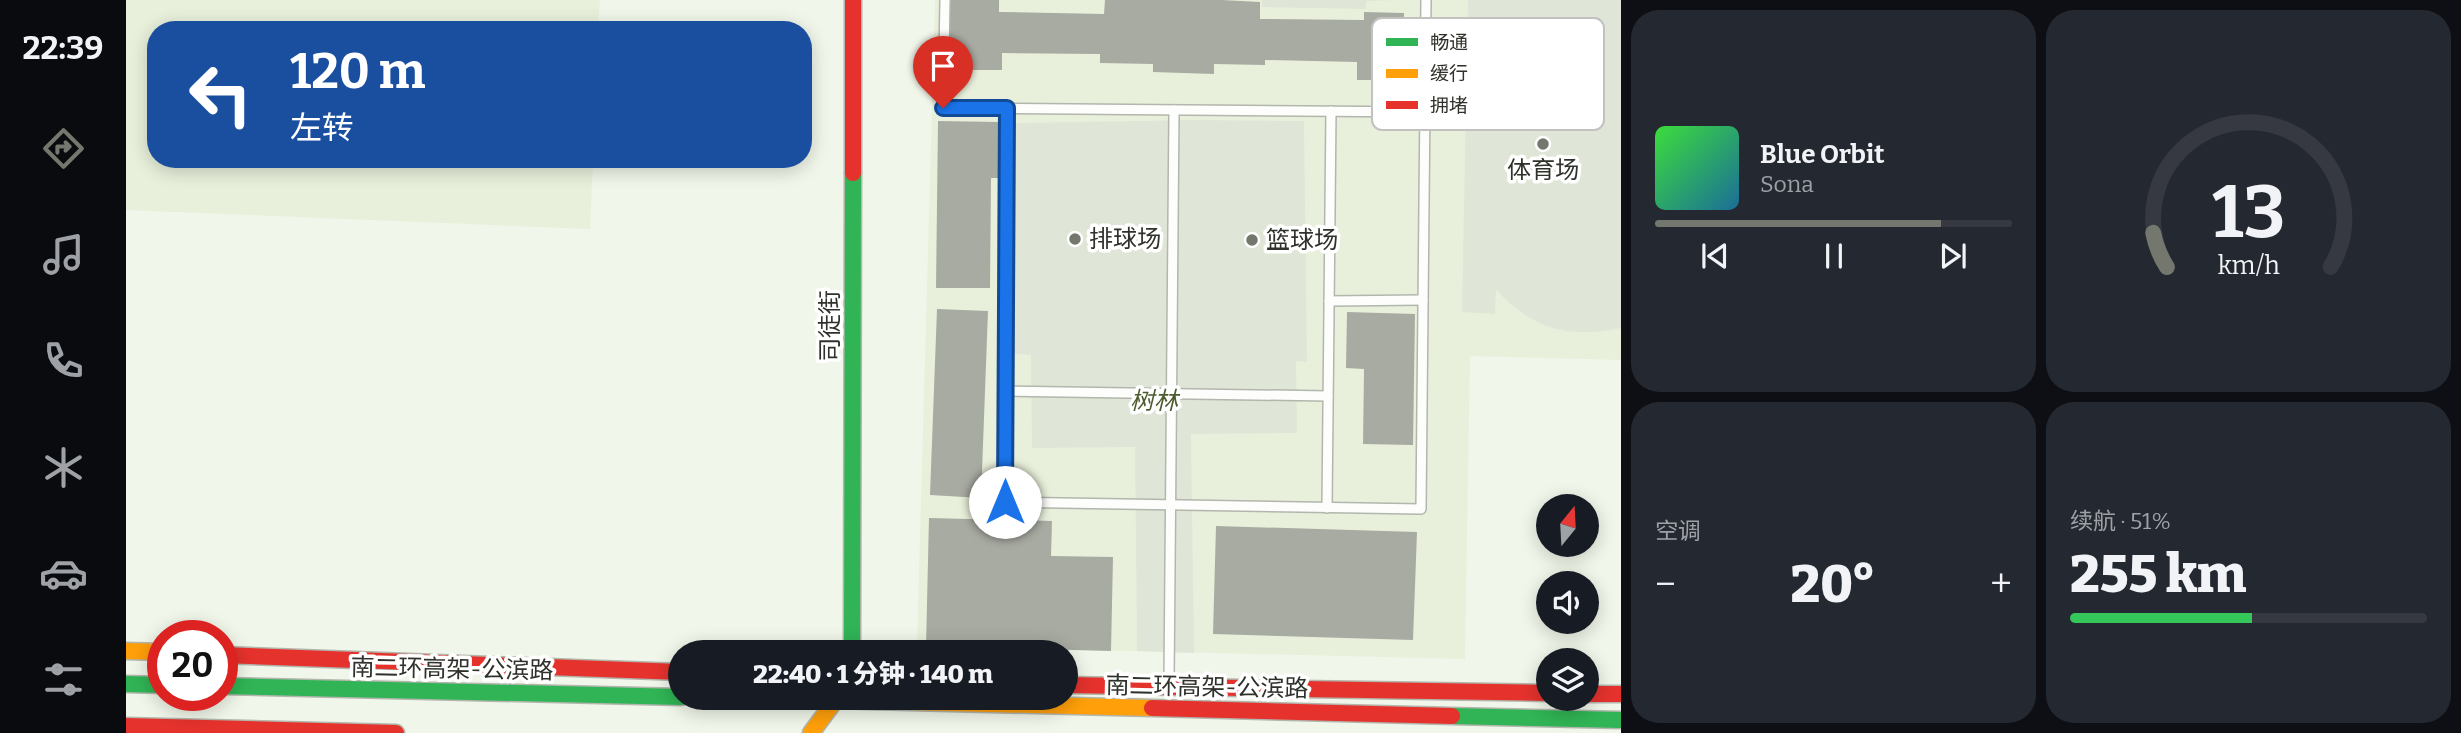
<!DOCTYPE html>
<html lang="zh">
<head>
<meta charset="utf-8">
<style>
	:root { --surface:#171b24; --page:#242831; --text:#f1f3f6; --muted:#9ea1a6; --line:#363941; --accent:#73776d }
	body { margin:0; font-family:Bitter,"Noto Sans SC",serif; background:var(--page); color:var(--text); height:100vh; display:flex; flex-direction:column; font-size:26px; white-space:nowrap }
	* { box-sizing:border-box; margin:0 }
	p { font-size:23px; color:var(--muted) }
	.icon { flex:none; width:38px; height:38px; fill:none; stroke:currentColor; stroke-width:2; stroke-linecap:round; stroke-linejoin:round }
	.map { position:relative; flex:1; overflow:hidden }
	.details { display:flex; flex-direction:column; gap:10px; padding:10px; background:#0d0f14; width:840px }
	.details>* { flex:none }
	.guide { position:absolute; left:21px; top:21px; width:665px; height:147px; border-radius:28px; box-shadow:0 4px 18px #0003; background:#1a4fa0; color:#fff; overflow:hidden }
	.needle { width:46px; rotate:18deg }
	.controls { position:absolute; left:1410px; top:494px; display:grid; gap:14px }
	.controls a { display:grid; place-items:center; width:63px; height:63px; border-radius:50%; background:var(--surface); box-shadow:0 4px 18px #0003; font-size:35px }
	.speed { position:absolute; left:21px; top:620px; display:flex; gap:14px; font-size:35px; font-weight:700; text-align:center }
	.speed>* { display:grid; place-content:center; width:91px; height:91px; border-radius:50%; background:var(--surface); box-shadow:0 4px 18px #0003; line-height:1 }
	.speed .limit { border:10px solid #d22; background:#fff; color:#111 }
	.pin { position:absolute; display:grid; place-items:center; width:60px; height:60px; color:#fff; margin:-72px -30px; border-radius:50% 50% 50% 0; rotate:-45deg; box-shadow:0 0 7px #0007 }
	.pin .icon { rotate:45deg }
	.me { position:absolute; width:77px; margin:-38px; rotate:0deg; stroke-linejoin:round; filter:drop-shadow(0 0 5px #0008) }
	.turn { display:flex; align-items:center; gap:24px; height:147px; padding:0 28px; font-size:32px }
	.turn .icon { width:91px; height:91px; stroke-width:2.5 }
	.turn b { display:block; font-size:49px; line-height:60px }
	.big { font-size:52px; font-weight:800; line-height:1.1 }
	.details .tile { flex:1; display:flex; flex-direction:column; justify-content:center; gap:10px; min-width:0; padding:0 24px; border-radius:28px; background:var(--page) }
	.details .dial { align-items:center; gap:0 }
	.dial svg { height:182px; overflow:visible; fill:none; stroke:var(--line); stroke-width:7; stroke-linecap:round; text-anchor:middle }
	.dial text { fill:var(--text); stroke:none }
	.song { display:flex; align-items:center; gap:21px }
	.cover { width:84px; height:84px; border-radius:10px; background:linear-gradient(135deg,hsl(120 70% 55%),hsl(200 70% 35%)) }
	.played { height:7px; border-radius:4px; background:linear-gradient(90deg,var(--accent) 80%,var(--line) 80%) }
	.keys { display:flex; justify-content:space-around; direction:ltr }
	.heat { display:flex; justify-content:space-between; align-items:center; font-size:38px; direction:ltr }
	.charge { height:10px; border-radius:5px; background:linear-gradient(90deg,#34c759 51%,var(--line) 0) }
	.details .tiles { flex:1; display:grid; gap:10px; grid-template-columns:repeat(2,1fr) }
	.trip { position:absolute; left:542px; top:640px; width:410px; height:70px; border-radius:35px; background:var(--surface); box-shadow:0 4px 18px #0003; font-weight:800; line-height:70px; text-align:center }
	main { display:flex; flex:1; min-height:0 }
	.tabs { display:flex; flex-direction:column; width:126px; justify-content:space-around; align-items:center; background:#090b0e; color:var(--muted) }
	.tabs .icon { width:49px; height:49px }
	.tabs .on { color:var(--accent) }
	.tabs b { font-size:32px; color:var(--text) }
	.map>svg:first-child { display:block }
	.built { fill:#e8f0db }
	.green { fill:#e0e6d7 }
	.building { fill:#a8aba2 }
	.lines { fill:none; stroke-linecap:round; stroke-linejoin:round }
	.lane-casing { stroke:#b2b6ad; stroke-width:12 }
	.fast-casing { stroke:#b2b6ad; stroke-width:19 }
	.slow-casing { stroke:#b2b6ad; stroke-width:19 }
	.jam-casing { stroke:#b2b6ad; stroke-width:19 }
	.lane { stroke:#fdfefc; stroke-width:9 }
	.fast { stroke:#30b455; stroke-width:16 }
	.slow { stroke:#ff9f0a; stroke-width:16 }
	.jam { stroke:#e5322d; stroke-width:16 }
	.fast-bridge-casing { stroke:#b2b6ad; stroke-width:19; stroke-linecap:butt }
	.slow-bridge-casing { stroke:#b2b6ad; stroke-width:19; stroke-linecap:butt }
	.jam-bridge-casing { stroke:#b2b6ad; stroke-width:19; stroke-linecap:butt }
	.fast-bridge { stroke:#30b455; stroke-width:16 }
	.slow-bridge { stroke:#ff9f0a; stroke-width:16 }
	.jam-bridge { stroke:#e5322d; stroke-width:16 }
	.route-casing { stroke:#114b97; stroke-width:18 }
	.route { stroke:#1a73e8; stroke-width:12 }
	.poi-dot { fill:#73776d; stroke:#fff; stroke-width:2.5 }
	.labels { text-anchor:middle; stroke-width:7; stroke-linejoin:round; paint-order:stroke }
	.poi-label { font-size:24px; fill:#2f322a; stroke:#fff; text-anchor:start }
	.street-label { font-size:24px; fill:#2f322a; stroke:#fff }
	.park-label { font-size:24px; font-style:italic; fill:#4d5c2e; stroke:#fff }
	.key { fill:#fff; stroke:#c1c2bf; stroke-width:2 }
	.key-label { font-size:19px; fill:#2f322a }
</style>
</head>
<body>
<main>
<nav class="tabs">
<b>22:39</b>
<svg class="icon on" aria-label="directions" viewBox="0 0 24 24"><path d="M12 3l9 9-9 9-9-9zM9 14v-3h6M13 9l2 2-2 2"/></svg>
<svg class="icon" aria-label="music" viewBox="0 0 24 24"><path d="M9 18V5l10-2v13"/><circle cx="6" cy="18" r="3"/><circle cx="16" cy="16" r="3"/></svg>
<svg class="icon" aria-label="phone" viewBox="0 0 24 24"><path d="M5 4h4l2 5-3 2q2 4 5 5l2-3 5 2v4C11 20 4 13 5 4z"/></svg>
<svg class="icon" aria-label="climate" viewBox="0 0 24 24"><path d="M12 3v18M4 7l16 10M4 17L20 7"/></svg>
<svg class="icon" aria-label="car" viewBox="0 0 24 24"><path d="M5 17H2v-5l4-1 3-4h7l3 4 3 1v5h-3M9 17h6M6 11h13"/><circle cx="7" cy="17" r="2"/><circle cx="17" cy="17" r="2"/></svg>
<svg class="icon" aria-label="filters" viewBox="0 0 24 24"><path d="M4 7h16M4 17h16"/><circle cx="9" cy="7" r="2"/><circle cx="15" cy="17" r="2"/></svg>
</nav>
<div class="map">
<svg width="1495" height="733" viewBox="0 0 1495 733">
	<rect width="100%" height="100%" fill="#f1f6ea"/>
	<g class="built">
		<path d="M0,0H474L472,30H30V159H467L464,229L0,210Z"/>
		<path d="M809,0H1495V360L1344,356L1339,659L791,646Z"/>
	</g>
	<g class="green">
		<path d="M1136,0H1271L1240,1V9L1136,7Z"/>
		<path d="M1342,0H1495V328C1442,339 1407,329 1370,290L1369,314L1336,312Z"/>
		<path d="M1072,120L1178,121L1181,362L1170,361L1171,433L1065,434L1068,653L1011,651L1009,447L906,448L905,355L888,354L887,123Z"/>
	</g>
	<g class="building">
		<path d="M824,0H873V12L978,14L979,0H1096L1134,2V19L1238,20V12L1278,13L1277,80H1231V62L1139,60V65L1088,64V74L1027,72V64L974,63V54L876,53V70H823Z"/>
		<path d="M812,121L873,122V178H865L864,288H810Z"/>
		<path d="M811,309L862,311L855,498L804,495Z"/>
		<path d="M1221,312L1289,314L1287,445L1237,444L1238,369L1220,368Z"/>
		<path d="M803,518L926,521L925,556L987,557L985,651L800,646Z"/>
		<path d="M1090,526L1291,532L1287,640L1087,634Z"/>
	</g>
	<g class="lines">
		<g class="lane-casing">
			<g id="lane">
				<path d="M819,0L817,108L1299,112"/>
				<path d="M881,108L879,502L1295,509L1300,0"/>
				<path d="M1203,301L1297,300"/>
				<path d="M880,391L1202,396"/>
				<path d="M1201,508L1205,111"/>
				<path d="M1043,682L1048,110"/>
			</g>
		</g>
		<g class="fast-casing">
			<g id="fast">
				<path d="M726,653L727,173"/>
				<path d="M0,684L37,685"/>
				<path d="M96,686L555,697"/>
			</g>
		</g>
		<g class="slow-casing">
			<g id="slow">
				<path d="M0,651L37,652"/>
				<path d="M685,733L711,698"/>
			</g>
		</g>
		<g class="jam-casing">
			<g id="jam">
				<path d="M727,173V0"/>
				<path d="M96,655L555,672"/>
				<path d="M940,685L1423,693"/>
				<path d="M1461,694H1495"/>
				<path d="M0,726L270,733"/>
			</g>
		</g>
		<use href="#lane" class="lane"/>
		<use href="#fast" class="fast"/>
		<use href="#slow" class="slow"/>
		<use href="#jam" class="jam"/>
		<g class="fast-bridge-casing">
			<path id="fast-bridge" d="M1326,716L1495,720"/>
		</g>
		<g class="slow-bridge-casing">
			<path id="slow-bridge" d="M624,698L1026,708"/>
		</g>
		<g class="jam-bridge-casing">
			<path id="jam-bridge" d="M1026,708L1326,716"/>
		</g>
		<use href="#fast-bridge" class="fast-bridge"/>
		<use href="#slow-bridge" class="slow-bridge"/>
		<use href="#jam-bridge" class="jam-bridge"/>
	</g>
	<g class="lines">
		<g class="route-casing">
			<path id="route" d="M817,108H881L879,502"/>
		</g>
		<use href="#route" class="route"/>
	</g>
	<g class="poi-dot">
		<circle cx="1417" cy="144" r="7"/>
		<circle cx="949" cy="239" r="7"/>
		<circle cx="1126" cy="240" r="7"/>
	</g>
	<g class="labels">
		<g class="poi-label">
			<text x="1417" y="178" text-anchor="middle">体育场</text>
			<text x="963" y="247">排球场</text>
			<text x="1140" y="248">篮球场</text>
		</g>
		<g class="street-label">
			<text transform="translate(704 326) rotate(-90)" y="8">司徒街</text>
			<text transform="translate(326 669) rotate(1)" y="8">南二环高架-公滨路</text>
			<text transform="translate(1081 687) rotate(1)" y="8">南二环高架-公滨路</text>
		</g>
		<g class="park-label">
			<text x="1028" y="409">树林</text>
		</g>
	</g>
	<rect x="1246" y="18" width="232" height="112" rx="10" class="key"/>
	<rect x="1260" y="38" width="32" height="8" fill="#30b455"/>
	<rect x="1260" y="69" width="32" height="9" fill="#ff9f0a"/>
	<rect x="1260" y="101" width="32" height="8" fill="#e5322d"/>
	<g class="key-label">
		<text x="1304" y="49">畅通</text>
		<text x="1304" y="80">缓行</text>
		<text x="1304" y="112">拥堵</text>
	</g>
</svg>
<div class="controls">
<a><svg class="needle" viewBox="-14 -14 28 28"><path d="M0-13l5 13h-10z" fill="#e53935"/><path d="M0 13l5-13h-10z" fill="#9ea1a6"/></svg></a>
<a><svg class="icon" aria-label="sound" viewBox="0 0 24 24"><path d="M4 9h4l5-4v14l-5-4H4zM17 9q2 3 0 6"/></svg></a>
<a><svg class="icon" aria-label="layers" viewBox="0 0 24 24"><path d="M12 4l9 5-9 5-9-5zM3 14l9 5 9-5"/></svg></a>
</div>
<div class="speed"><div class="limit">20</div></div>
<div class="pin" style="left:817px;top:108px;background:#d93025"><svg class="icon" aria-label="arrive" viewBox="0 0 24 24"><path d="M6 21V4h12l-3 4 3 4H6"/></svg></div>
<svg class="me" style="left:879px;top:502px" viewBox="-20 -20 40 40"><circle r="19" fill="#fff"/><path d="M0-13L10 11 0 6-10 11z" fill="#1a73e8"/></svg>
<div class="trip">22:40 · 1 分钟 · 140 m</div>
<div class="guide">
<div class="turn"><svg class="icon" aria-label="left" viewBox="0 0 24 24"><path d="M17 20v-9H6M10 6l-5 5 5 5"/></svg><div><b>120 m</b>左转</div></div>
</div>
</div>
<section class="details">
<div class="tiles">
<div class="tile">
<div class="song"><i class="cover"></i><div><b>Blue Orbit</b><p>Sona</p></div></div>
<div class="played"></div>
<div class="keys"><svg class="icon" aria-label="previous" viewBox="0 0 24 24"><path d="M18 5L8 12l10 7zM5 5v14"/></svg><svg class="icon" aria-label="pause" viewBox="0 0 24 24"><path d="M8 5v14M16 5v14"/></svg><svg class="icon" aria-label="next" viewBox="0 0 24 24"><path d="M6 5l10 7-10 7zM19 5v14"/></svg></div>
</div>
<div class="tile dial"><svg viewBox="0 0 100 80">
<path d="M14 69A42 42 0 1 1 86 69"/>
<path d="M14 69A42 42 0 0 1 8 54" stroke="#73776d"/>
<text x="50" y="56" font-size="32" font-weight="700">13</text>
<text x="50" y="72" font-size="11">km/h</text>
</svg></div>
<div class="tile"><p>空调</p>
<div class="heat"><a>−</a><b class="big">20°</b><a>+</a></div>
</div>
<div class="tile"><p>续航 · 51%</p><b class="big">255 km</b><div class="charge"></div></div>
</div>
</section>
</main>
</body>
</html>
